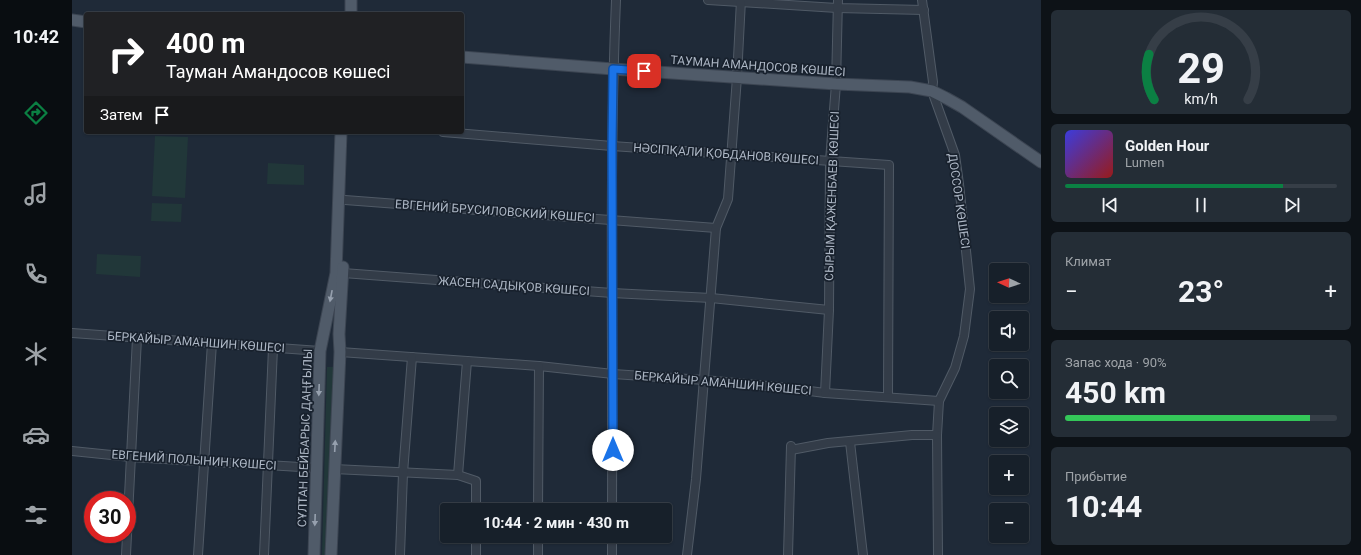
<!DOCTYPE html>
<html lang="ru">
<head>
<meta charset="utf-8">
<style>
	:root { --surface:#17202a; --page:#242d36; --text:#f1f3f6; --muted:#9ea3a8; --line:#363e47; --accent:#0b8043 }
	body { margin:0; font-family:Roboto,sans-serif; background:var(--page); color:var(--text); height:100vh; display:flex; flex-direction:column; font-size:15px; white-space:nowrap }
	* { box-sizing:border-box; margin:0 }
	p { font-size:13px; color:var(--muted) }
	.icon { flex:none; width:22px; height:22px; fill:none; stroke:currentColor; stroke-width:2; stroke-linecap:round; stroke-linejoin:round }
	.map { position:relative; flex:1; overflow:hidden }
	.drawer { display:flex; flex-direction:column; gap:10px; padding:10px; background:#0d1217; width:320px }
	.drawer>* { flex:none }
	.hud { position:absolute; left:12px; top:12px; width:380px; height:122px; border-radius:4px; box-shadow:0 1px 3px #0004,0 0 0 1px var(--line); background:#202124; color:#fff; overflow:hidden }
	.needle { width:26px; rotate:273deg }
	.fabs { position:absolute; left:917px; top:263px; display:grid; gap:8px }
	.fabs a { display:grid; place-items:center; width:40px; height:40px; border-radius:4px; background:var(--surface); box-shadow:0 1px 3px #0004,0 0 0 1px var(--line); font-size:20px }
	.speed { position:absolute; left:12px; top:491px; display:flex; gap:8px; font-size:20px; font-weight:700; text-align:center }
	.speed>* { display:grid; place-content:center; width:52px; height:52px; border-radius:50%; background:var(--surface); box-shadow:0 1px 3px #0004,0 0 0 1px var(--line); line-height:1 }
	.speed .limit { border:6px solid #d22; background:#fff; color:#111 }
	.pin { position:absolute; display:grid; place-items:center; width:34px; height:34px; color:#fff; margin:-17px; border-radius:8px; box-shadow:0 2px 6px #0006 }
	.me { position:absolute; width:44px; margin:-22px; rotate:0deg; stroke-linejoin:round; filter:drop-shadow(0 0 3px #0008) }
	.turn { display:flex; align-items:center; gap:14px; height:84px; padding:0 16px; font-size:18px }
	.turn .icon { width:52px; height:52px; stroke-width:2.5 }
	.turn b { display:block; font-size:28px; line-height:34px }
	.then { display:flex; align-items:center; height:38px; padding:0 16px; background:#0003; gap:8px; font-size:15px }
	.big { font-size:30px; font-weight:700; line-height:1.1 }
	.drawer .card { flex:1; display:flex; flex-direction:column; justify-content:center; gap:6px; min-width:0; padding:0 14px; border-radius:6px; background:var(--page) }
	.drawer .dial { align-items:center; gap:0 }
	.dial svg { height:104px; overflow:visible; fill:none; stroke:var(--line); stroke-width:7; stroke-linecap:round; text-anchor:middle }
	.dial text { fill:var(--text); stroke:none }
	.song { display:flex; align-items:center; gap:12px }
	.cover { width:48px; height:48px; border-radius:6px; background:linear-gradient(135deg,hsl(240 70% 55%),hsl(0 70% 35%)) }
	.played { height:4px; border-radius:2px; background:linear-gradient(90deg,var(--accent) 80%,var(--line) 80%) }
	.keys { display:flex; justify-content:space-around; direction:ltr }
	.heat { display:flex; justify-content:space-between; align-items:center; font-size:22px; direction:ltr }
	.charge { height:6px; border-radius:3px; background:linear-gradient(90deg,#34c759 90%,var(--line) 0) }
	.trip { position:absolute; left:368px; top:503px; width:232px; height:40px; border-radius:4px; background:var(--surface); box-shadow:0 1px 3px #0004,0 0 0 1px var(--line); font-weight:700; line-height:40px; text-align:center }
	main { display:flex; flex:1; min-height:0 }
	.menu { display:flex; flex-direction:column; width:72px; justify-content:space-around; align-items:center; background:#090d11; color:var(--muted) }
	.menu .icon { width:28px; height:28px }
	.menu .on { color:var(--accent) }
	.menu b { font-size:18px; color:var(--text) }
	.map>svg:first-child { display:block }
	.green { fill:#213739 }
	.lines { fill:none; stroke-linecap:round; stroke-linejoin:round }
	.minor-casing { stroke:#505a66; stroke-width:10 }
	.major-casing { stroke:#3c4552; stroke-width:13 }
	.minor { stroke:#333c48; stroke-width:8 }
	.major { stroke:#505b69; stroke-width:11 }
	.oneway { fill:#96a0ae }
	.route-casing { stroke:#114b97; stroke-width:10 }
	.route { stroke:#1a73e8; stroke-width:7 }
	.labels { text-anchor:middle; stroke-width:3.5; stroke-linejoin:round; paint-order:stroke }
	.street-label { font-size:12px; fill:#adb7c5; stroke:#18212d }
</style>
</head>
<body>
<main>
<nav class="menu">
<b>10:42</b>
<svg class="icon on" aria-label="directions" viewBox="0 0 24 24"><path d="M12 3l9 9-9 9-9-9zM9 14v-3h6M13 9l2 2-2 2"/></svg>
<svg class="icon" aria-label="music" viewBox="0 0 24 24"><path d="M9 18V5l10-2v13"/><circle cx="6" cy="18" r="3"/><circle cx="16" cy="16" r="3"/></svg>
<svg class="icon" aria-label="phone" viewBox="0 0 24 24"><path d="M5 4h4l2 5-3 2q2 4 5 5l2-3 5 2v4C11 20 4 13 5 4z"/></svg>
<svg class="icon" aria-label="climate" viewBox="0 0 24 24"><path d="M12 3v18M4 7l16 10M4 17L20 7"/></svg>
<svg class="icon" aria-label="car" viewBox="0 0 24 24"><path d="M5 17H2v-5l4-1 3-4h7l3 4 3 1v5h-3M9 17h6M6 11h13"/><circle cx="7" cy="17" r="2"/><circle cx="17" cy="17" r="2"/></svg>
<svg class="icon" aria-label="filters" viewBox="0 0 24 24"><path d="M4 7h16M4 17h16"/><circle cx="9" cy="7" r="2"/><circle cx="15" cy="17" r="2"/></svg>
</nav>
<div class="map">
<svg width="969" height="555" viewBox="0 0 969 555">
	<rect width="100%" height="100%" fill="#1f2a38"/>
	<g class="green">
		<path d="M83,136L116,137L113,198L80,196Z"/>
		<path d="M196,163L232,165V185L195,184Z"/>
		<path d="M80,203L110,204L109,222L79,221Z"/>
		<path d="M25,254L69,256L68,277L24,274Z"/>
		<path d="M255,367H262L256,555H250Z"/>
	</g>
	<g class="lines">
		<g class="minor-casing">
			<g id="minor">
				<path d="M636,0L765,8L852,10"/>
				<path d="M850,0L861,82L860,91L883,155L887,184L898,289L892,336L883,368L867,401L865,435L866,555"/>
				<path d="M371,132L540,146L817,165L816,397"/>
				<path d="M273,200L644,228"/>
				<path d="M271,273L540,293L639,298L757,310"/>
				<path d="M0,333L248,351"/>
				<path d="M268,352L467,366L541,374L632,380L707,387L753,393L867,401"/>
				<path d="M395,361L386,475L404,481V510"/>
				<path d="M753,393L757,310L758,161L764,84L766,0"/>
				<path d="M778,442L791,555"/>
				<path d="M719,450L756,443L840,435H865"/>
				<path d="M0,451L59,457L245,468"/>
				<path d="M262,469L386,475"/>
				<path d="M466,510L467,366"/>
				<path d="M540,510C541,340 537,170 544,0"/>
				<path d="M54,555L65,338"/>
				<path d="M126,555L140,343"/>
				<path d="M192,555L201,348"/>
				<path d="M328,555L331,473L340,357"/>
				<path d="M404,555V536"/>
				<path d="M466,555V536"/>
				<path d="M540,555V536"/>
				<path d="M615,555L624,479L644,228L656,199L665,77L669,0"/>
				<path d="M716,555L719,446"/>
			</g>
		</g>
		<g class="major-casing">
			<g id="major">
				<path d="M279,14V0"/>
				<path d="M0,20L14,22"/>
				<path d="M390,57L541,69L764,84L838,87L860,91L874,98L890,107L969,162"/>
				<path d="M242,555L248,351L264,273L269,132"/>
				<path d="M259,555L268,352L267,334L271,267"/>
			</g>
		</g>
		<use href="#minor" class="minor"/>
		<use href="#major" class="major"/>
	</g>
	<defs><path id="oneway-solid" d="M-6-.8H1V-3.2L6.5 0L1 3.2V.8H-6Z"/></defs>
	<g class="oneway">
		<use href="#oneway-solid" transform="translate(259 296) rotate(101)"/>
		<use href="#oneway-solid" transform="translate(247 390) rotate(92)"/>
		<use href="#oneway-solid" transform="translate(263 446) rotate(-87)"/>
		<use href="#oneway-solid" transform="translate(243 520) rotate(92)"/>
	</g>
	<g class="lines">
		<g class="route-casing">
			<path id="route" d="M541,450L540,146L541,69L572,71"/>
		</g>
		<use href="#route" class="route"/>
	</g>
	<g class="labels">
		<g class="street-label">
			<text transform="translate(686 66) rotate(4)" y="4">ТАУМАН АМАНДОСОВ КӨШЕСІ</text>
			<text transform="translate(654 154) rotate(4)" y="4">НӘСІПҚАЛИ ҚОБДАНОВ КӨШЕСІ</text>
			<text transform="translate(760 196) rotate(-88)" y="4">СЫРЫМ ҚАЖЕНБАЕВ КӨШЕСІ</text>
			<text transform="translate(887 201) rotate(82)" y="4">ДОССОР КӨШЕСІ</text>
			<text transform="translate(423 211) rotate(4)" y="4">ЕВГЕНИЙ БРУСИЛОВСКИЙ КӨШЕСІ</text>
			<text transform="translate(442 286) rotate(4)" y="4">ЖАСЕН САДЫҚОВ КӨШЕСІ</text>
			<text transform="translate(124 342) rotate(4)" y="4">БЕРКАЙЫР АМАНШИН КӨШЕСІ</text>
			<text transform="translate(651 383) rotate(5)" y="4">БЕРКАЙЫР АМАНШИН КӨШЕСІ</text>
			<text transform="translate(233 438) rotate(-88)" y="4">СҰЛТАН БЕЙБАРЫС ДАҢҒЫЛЫ</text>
			<text transform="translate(122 460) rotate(4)" y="4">ЕВГЕНИЙ ПОЛЫНИН КӨШЕСІ</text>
		</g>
	</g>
</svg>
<div class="fabs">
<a><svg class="needle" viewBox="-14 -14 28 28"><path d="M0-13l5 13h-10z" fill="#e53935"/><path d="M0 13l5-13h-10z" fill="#9ea3a8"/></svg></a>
<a><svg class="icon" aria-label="sound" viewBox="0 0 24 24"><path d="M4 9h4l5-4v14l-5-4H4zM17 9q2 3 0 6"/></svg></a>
<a><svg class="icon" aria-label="search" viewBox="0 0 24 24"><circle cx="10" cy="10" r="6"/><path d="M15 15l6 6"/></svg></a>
<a><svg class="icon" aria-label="layers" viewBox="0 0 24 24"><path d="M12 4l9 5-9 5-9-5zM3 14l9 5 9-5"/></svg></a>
<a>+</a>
<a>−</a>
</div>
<div class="speed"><div class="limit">30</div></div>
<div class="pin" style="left:572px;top:71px;background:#d93025"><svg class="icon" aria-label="arrive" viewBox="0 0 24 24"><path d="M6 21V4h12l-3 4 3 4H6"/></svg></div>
<svg class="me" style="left:541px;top:450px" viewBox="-20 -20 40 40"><circle r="19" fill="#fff"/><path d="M0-13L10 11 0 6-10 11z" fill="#1a73e8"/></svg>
<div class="trip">10:44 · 2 мин · 430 m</div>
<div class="hud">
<div class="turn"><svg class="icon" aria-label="right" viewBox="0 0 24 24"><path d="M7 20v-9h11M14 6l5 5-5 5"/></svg><div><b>400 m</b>Тауман Амандосов көшесі</div></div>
<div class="then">Затем<svg class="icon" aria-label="arrive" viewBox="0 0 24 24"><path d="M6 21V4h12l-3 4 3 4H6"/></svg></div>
</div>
</div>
<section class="drawer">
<div class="card dial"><svg viewBox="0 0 100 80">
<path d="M14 69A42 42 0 1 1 86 69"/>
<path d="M14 69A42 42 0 0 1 10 34" stroke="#0b8043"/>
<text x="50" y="56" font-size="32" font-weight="700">29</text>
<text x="50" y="72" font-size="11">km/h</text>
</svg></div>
<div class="card">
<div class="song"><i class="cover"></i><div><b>Golden Hour</b><p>Lumen</p></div></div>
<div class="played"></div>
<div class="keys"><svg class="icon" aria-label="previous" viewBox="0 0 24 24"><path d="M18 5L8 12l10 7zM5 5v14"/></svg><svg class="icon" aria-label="pause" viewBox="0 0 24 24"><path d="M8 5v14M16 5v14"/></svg><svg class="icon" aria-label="next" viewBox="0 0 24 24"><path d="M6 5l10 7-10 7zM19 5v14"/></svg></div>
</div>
<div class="card"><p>Климат</p>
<div class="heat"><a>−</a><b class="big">23°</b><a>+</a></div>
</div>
<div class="card"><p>Запас хода · 90%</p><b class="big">450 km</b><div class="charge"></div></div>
<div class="card"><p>Прибытие</p><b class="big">10:44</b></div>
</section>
</main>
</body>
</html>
